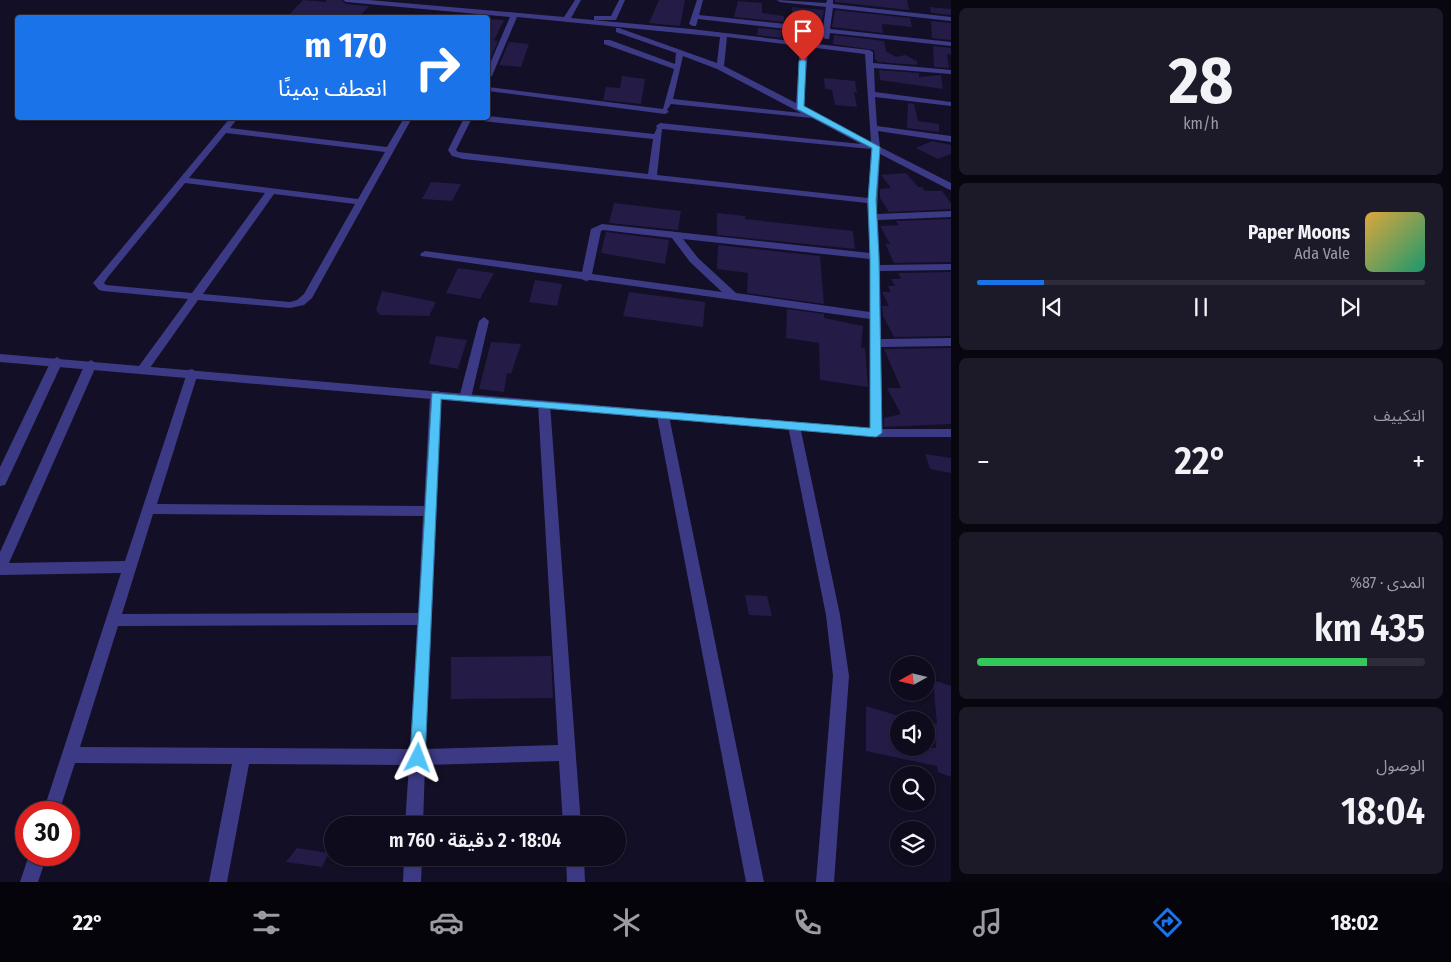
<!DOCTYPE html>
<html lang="ar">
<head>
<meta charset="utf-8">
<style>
	:root { --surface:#0e0b1c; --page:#1c1929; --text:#f1f3f6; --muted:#9b9ba3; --line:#2e2b3b; --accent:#1a73e8 }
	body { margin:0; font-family:"Fira Sans Condensed","Noto Sans Arabic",sans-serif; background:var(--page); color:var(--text); direction:rtl; height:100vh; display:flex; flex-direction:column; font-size:19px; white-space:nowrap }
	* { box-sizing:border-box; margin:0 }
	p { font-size:16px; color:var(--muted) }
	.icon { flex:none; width:28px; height:28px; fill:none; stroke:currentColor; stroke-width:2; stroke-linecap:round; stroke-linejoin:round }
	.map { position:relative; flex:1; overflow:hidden; direction:ltr }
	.panel { display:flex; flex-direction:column; gap:8px; padding:8px; background:#08060f; width:500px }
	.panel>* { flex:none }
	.top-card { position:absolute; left:15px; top:15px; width:475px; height:105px; border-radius:5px; box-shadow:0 1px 4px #0004,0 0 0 1px var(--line); direction:rtl; background:#1a73e8; color:#fff; overflow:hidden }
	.needle { width:32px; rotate:262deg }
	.fabs { position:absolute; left:890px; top:656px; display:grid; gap:10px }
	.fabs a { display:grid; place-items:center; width:45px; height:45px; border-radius:50%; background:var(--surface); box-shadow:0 1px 4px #0004,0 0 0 1px var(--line); font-size:25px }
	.speed { position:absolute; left:15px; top:801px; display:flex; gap:10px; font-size:25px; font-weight:700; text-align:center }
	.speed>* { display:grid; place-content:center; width:65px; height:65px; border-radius:50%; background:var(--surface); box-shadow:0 1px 4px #0004,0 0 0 1px var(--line); line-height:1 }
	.speed .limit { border:8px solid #d22; background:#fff; color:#111 }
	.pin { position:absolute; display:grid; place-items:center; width:42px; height:42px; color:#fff; margin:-51px -21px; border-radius:50% 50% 50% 0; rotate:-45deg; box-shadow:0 0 5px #0007 }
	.pin .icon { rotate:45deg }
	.me { position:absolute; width:55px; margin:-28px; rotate:3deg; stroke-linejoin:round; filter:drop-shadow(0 0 4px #0008) }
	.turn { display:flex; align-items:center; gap:18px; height:105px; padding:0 20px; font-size:22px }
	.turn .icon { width:65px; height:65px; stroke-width:2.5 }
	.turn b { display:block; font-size:35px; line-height:42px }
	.big { font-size:38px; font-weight:600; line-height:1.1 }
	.panel .widget { flex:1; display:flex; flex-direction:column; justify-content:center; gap:8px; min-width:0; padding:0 18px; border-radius:8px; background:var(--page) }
	.panel .dial { align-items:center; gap:0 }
	.dial b { font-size:65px; line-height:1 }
	.song { display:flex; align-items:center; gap:15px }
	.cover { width:60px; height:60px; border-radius:8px; background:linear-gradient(135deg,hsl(40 70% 55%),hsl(160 70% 35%)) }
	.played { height:5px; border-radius:2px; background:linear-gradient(90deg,var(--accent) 15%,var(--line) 15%) }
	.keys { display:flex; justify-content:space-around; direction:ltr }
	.heat { display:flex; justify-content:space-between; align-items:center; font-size:28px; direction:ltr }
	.charge { height:8px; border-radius:4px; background:linear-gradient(90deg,#34c759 87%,var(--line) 0) }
	.trip { position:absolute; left:324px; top:816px; width:302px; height:50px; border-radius:25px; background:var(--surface); box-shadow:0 1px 4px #0004,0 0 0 1px var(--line); font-weight:600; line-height:50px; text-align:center; direction:rtl }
	.dock { display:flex; height:80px; justify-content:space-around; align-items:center; background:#06040b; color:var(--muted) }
	.dock .icon { width:35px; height:35px }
	.dock .on { color:var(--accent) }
	.dock b { font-size:22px; color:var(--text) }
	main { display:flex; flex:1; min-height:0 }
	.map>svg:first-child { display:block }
	.building { fill:#241b47 }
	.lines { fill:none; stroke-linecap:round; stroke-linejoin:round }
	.minor { fill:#3d3a85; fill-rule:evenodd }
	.tertiary { fill:#3d3a85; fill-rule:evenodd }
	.route { fill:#4fc3f7; stroke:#337fa1 }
</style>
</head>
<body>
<main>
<section class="panel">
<div class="widget dial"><b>28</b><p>km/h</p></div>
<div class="widget">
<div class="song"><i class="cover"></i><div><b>Paper Moons</b><p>Ada Vale</p></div></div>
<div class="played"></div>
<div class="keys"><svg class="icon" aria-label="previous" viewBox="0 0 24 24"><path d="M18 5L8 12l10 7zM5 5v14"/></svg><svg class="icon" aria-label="pause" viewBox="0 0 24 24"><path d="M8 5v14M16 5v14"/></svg><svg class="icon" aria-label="next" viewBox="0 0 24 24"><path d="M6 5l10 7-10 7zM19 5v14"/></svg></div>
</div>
<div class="widget"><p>التكييف</p>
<div class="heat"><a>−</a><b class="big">22°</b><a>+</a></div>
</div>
<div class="widget"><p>المدى · 87%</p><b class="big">435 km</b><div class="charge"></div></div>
<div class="widget"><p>الوصول</p><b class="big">18:04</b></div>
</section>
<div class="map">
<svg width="951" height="882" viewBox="0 0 951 882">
	<rect width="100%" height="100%" fill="#130f26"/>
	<g class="building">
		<path d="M303,0L326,2V0H341L346,4L369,6L358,18H286Z"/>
		<path d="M659,0H685L680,26L649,23Z"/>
		<path d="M835,0H907L909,10L835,2Z"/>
		<path d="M738,1L762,3V13L784,16V22L734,17Z"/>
		<path d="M792,7L824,10L821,26L792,23Z"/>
		<path d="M930,7L951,9V15L931,13Z"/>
		<path d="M835,10L910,18L912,27L882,24L883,33L832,27Z"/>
		<path d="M488,19L504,20L494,40L498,41L488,64Z"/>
		<path d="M931,21L951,23V40L932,38Z"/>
		<path d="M758,28L782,30L781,38L757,35Z"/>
		<path d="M834,35L884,41L886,51L896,57L905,55L917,61V65L878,62L875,59L874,50L833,44Z"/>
		<path d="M509,42L529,44L521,67L499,65Z"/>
		<path d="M933,46L951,48V55L947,54L949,68L934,67Z"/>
		<path d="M879,70L919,73V77L941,75L943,89L880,80Z"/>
		<path d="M622,76L645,79L641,104L603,100L606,87L620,88Z"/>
		<path d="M824,78L855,81L857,93L854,92L857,107L835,105L832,90L825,89Z"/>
		<path d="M908,103L914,104L918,121L939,124V132L907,128Z"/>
		<path d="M932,141L951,145V154L938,159L916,148Z"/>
		<path d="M906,173L918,187H922L925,191H942L951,203V209L889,212L880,198V189L891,188L881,175Z"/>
		<path d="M431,182L461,184L452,201L422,199Z"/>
		<path d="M614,203L681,211L678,230L609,223Z"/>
		<path d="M717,213L745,216V219L853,231L855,249L717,235Z"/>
		<path d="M951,219V262L894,263L885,243L890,244L880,226L899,225L896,221Z"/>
		<path d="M606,232L669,240L665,264L601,253Z"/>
		<path d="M718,245L820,256L824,304L747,293L748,273L717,269Z"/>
		<path d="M458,268L494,273L480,299L446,293Z"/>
		<path d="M951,272V336L894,337L883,316L882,306H889L882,292H891L888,286H895L891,279H901L898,273Z"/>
		<path d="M535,280L562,284L557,306L529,302Z"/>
		<path d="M382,291L436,302L429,316L380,315L376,310Z"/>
		<path d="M629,292L705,302L703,327L623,316Z"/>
		<path d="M787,309L824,314V318L863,326L861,348H865L868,387L820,380L819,343L786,338Z"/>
		<path d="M436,336L467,340L458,369L429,364Z"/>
		<path d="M491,342L521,344L511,374L507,373L504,392L479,389Z"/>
		<path d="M951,348V424L884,427V418L901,414L887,388H901L884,349Z"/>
		<path d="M925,454L951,458V473L930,469Z"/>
		<path d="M745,595L767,596L772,616L749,615Z"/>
		<path d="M551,656L553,698L451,699V657Z"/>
		<path d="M933,680L951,686V777L938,772L937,766L866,751V706L899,716V748H936L934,723L937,724Z"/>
		<path d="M297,848L329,853L322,867L286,862Z"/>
	</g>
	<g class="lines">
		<g class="minor">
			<path d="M343,0H369L564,17L575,0H581L571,18L691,29L869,50L873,52V63L951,70V74L874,68L875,92L951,102V106L875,97L877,126L951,136V142L878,131L880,147L951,183V190L948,189L880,154L877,214L951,211V217L878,220L880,265L951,264V270L880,271L881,339L951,338V346L881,347L882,433L880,436H872L870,433V319L590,280L586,281L581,279L421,256L420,254L425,251L582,272L591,229L602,224L870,253L867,203L463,159L452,156L448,150L464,118H472L456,150L458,152L648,174L653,139L482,121L478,118L488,116L654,134L657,128L656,126L660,123L861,144L812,118L671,104L667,110L669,112L665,114L488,91V87L663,109L674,69L604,44V40H610L675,64L676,53L616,32V28H619L717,63L720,37L517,17L492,76L488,78V68L510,17L346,2ZM727,37L800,46L796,103L724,66ZM808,47L865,54L871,142L804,107ZM683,56L717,69L801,113L673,99ZM662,129L871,149L868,198L657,175ZM603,230L672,238L690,262L722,292L592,274L601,231ZM683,239L870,259V312L736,293L698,258Z"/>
			<path d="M619,0H625L616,20H594V16H611Z"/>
			<path d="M697,0H703L699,15L823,28L826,7L780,2L777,0L826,3L827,0H833V4L951,17V21L833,8L830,29L951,42V46L830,33L829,39H826L822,37L823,33L698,19L696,26H693L689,24Z"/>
			<path d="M230,118H238L230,128L387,147L404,118H412L312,298L304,305L290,308L198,300L147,372H139L137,369L139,366L188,299L103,291L99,290L93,283ZM226,133L385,152L358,199L189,178ZM185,183L265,193L192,293L106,285L104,283L108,277ZM274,194L355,204L304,294L297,300L290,302L203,294Z"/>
			<path d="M484,317L489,321L471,398L465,402L459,398L479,321Z"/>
			<path d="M57,357L63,361L7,481L5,485L0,486V467L51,361Z"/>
			<path d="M91,360L97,364L9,563L125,561L188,370L192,369L198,373L157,504L424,506L430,395L436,391L440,392L442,395L426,749L558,745L538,404L540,401H548L550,404L581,825H563L559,761L425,765L423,825H405L409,765L249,764L227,882H209L232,764L75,763L59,812H43L121,573L0,575V552L85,364ZM153,514L423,516L418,613L122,614ZM417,625L410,749L80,747L118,626Z"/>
			<path d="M663,412L669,416L764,882H746L657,416Z"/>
			<path d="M794,422L800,426L840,615L849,676L834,882H816L833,676L826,615L788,426Z"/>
			<path d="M29,855H47L38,882H20Z"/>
			<path d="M404,858H422L421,882H403Z"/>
			<path d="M566,858H584L585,882H567Z"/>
		</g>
		<path class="tertiary" d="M0,354L876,429H951V437H876L0,362Z"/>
	</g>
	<path class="route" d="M803,59L806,61L804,106L880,147L876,200L879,258L882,433L876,437L441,399L425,758L423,763L418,765L412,763L410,758L432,393L870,428V258L868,200L872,148L797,109L799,61Z"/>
</svg>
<div class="fabs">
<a><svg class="needle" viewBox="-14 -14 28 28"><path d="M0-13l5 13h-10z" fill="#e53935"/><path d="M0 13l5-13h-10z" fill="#9b9ba3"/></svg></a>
<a><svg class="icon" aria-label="sound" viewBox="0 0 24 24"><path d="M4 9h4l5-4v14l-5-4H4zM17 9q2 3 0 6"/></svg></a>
<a><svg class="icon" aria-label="search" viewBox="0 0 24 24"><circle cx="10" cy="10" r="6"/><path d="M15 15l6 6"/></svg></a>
<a><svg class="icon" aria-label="layers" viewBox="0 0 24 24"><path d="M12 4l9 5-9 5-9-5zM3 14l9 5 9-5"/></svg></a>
</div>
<div class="speed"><div class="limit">30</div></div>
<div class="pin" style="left:803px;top:61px;background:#d93025"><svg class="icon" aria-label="arrive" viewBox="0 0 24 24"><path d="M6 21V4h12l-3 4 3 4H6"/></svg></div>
<svg class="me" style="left:418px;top:758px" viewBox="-20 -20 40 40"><path d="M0-17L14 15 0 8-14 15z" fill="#4fc3f7" stroke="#fff" stroke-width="4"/></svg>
<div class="trip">18:04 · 2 دقيقة · 760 m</div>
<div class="top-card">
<div class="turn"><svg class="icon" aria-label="right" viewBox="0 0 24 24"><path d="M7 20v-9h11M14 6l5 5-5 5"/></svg><div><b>170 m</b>انعطف يمينًا</div></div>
</div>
</div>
</main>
<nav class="dock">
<b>18:02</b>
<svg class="icon on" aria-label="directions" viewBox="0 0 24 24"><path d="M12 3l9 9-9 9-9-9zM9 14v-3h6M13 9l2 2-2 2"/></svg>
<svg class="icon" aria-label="music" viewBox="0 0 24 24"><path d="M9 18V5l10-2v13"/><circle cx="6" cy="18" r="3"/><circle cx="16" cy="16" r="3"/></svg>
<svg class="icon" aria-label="phone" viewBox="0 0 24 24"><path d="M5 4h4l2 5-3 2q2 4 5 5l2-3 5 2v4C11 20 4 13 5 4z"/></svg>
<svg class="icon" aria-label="climate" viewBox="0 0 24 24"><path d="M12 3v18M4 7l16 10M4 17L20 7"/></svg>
<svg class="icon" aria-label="car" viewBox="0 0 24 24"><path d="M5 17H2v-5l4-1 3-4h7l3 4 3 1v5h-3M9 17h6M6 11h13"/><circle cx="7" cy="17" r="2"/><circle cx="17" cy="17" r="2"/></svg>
<svg class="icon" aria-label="filters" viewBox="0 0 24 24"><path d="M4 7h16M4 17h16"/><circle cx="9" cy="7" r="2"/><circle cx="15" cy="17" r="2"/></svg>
<b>22°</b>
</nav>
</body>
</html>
